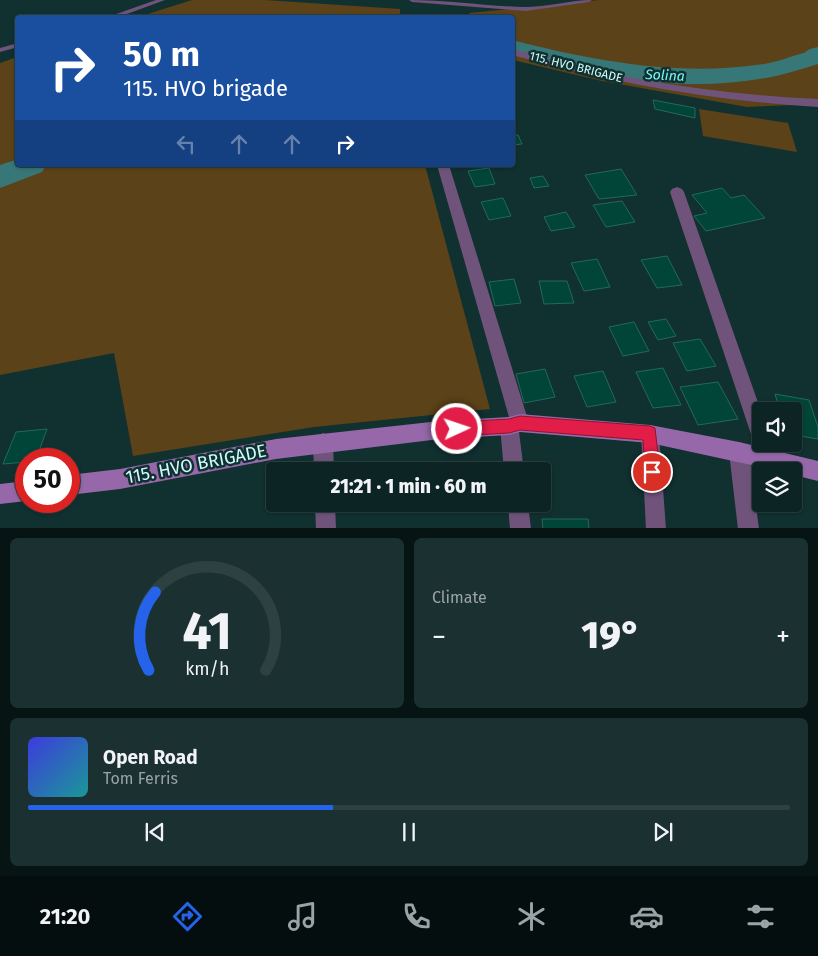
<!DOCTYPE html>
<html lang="en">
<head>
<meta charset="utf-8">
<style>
	:root { --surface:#0d2424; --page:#1b3031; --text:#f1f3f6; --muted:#9aa4a6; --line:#2d4141; --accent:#2563eb }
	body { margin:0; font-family:"Fira Sans",sans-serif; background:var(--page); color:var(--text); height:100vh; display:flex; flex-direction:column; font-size:19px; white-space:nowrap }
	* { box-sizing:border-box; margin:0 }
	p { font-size:16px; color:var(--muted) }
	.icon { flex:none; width:28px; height:28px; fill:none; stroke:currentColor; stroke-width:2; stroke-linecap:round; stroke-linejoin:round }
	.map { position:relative; height:528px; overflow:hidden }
	.sheet { display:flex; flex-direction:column; gap:10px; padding:10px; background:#071414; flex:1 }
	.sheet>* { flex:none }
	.banner { position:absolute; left:15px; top:15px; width:500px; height:152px; border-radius:5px; box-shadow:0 1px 4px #0004,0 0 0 1px var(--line); background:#1a4fa0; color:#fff; overflow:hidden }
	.tools { position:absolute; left:752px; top:402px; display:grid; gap:10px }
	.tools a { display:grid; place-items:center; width:50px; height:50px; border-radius:5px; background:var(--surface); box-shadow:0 1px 4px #0004,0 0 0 1px var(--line); font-size:25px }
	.speed { position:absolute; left:15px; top:448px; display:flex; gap:10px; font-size:25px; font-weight:700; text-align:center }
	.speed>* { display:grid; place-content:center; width:65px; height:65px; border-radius:50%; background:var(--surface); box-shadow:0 1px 4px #0004,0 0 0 1px var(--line); line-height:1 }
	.speed .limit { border:8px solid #d22; background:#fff; color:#111 }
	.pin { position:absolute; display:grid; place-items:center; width:42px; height:42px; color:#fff; margin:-21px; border:2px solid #fff; border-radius:50%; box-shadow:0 1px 5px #0007 }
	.me { position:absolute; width:55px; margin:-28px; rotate:87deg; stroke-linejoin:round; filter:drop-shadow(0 0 4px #0008) }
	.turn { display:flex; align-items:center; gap:18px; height:105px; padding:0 25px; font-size:22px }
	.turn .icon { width:65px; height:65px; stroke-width:2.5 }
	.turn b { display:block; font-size:35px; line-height:42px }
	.lanes { display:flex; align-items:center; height:48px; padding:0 25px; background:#0003; justify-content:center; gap:25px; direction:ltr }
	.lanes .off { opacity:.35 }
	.big { font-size:38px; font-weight:800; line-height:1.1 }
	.sheet .widget { flex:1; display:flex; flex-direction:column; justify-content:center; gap:8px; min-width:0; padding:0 18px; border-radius:8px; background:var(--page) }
	.sheet .dial { align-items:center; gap:0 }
	.dial svg { height:130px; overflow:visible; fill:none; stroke:var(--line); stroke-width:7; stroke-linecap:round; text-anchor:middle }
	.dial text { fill:var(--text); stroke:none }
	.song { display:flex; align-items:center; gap:15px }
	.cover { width:60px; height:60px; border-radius:8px; background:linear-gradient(135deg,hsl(240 70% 55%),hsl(180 70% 35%)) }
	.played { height:5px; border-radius:2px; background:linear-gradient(90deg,var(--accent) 40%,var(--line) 40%) }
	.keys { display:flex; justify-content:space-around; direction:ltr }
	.heat { display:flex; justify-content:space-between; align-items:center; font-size:28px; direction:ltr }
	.sheet .tiles { flex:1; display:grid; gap:10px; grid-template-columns:1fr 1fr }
	.widget:last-child { grid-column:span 2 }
	.trip { position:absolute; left:266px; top:462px; width:285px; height:50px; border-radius:5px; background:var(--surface); box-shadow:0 1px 4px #0004,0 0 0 1px var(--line); font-weight:800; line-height:50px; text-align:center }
	.menu { display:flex; height:80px; justify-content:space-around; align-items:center; background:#050e0e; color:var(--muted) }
	.menu .icon { width:35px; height:35px }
	.menu .selected { color:var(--accent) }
	.menu b { font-size:22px; color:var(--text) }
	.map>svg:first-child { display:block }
	.green { fill:#5c4218 }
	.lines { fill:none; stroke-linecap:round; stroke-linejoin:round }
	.river { fill:#387777; fill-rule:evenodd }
	.building { fill:#014438; stroke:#24695a }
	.service { fill:#70537b; fill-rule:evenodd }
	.minor { fill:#70537b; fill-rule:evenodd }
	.secondary { fill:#9668a9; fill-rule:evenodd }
	.route { fill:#e11d48; stroke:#92132f }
	.labels { text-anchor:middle; stroke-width:5; stroke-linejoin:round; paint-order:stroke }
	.far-street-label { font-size:12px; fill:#cefbfb; stroke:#113030 }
	.far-water-label { font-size:14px; font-style:italic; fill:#75f7f7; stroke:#113030 }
	.near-street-label { font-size:18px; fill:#cefbfb; stroke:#113030 }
</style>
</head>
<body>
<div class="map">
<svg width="818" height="529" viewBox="0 0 818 529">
	<rect width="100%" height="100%" fill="#113030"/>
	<g class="green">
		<path d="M192,0H265L400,9V17H138Z"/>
		<path d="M599,0H818V104L747,107L602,81L513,60L512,18L470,17L469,13Z"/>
		<path d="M17,57L18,165H425L490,409L314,427L133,456L114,353L0,375V63Z"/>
		<path d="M699,109L788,123L797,152L703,136Z"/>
	</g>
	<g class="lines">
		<g class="river">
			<path d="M512,40C595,61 678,77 764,64C778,62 791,56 804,53L810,49L818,47V64C801,69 784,75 766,78C681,94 595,76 512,54Z"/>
			<path d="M18,159V165H46L42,172L0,188V165Z"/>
		</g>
	</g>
	<g class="building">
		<path d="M653,100L695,108V118L655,109Z"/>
		<path d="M512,135H518L522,144L512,145Z"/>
		<path d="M489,168L495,184L475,187L468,171Z"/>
		<path d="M621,169L637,195L599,199L585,175Z"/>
		<path d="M543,176L549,186L534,188L530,178Z"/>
		<path d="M722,188L731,198L744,195L765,218L706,231L694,216L707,213L692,195Z"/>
		<path d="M503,198L511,216L489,220L481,202Z"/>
		<path d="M622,201L635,222L606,227L593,205Z"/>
		<path d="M566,212L575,227L551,231L544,217Z"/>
		<path d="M667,256L682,285L657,288L641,260Z"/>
		<path d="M597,259L610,287L584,291L571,263Z"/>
		<path d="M514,279L521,303L495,306L489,282Z"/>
		<path d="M539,281H567L574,303L544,304Z"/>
		<path d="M666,319L676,336L658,340L648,322Z"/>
		<path d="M634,322L649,351L623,356L609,327Z"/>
		<path d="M700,339L716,366L687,371L673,343Z"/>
		<path d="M663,368L681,405L653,408L636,372Z"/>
		<path d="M545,369L555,397L524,403L516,374Z"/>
		<path d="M603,371L616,402L587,407L574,376Z"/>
		<path d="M718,382L738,419L698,425L680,387Z"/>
		<path d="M775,394L809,400L818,427V439L794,435V411H780Z"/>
		<path d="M47,429L36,459H26V462L3,464L16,432Z"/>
		<path d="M542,519H588L589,529H543Z"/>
	</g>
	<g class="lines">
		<g class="service">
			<path d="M156,0H165L116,18H105Z"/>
			<path d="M409,0C447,0 485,6 524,7C546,8 569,0 592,0L589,2L526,11L412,2Z"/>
			<path d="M18,43V47L0,52V48Z"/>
		</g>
		<g class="minor">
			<path d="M512,49C555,60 596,72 639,79C698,90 759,96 818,99V107C714,101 613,83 512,55Z"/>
			<path d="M437,165H449L529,423L527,430L519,432L524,471H504L500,426L502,419L509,417Z"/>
			<path d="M677,187L682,189L684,192L761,411V444H767L761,446L754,444L752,437L670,192L672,189Z"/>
			<path d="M650,425L657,427L659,434L666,529H646L641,434L643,427Z"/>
			<path d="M323,433L330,436L333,443L334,471H314L313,443L316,436Z"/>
			<path d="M739,442L746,445L749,452L759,529H738L729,452L732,445Z"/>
			<path d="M315,504H335L336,529H316Z"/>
			<path d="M508,504H528L531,529H510Z"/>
		</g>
		<g class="secondary">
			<path d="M520,414L650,425L739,442L818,461V481L794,475V471H779L650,443L520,432L509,435L440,439L276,459L120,489L69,495V475L120,469L276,439L440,421L509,417Z"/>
			<path d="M26,481V501L0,504V484Z"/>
		</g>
	</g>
	<path class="route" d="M520,416L650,426L655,428L660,472L658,477L652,479L647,477L645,472L643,440L520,430L509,433L457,436L452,434L450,429L452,424L457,422L509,419Z"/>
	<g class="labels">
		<g class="far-street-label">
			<text transform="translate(576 67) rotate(14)" y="4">115. HVO BRIGADE</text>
		</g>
		<g class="far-water-label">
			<text transform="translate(665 75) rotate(3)" y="5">Solina</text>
		</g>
		<g class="near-street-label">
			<text transform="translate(196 464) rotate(-11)" y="6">115. HVO BRIGADE</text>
		</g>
	</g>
</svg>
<div class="tools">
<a><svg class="icon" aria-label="sound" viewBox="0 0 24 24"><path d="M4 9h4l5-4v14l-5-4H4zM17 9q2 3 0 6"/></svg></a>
<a><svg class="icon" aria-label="layers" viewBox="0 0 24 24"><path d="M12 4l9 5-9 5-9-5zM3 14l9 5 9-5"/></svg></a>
</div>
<div class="speed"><div class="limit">50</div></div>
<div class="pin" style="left:652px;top:472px;background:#d93025"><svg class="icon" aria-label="arrive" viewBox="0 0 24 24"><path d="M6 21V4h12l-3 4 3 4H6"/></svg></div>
<svg class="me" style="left:457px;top:429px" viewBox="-20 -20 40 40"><circle r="17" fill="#e11d48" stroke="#fff" stroke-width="3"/><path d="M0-11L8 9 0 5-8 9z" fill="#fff"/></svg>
<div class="trip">21:21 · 1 min · 60 m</div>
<div class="banner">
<div class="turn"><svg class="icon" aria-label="right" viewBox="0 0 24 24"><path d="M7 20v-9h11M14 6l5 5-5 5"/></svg><div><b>50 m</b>115. HVO brigade</div></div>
<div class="lanes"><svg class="icon off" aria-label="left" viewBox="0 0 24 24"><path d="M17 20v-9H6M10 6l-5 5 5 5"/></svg><svg class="icon off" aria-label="ahead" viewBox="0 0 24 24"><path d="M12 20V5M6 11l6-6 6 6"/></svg><svg class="icon off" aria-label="ahead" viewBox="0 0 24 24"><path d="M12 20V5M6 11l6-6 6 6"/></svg><svg class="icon" aria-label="right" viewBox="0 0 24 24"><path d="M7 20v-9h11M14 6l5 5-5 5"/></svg></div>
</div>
</div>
<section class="sheet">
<div class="tiles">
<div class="widget dial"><svg viewBox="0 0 100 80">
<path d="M14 69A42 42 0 1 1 86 69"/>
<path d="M14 69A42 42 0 0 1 18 21" stroke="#2563eb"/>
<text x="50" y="56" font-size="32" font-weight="700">41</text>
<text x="50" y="72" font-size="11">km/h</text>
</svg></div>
<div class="widget"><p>Climate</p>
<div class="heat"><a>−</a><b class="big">19°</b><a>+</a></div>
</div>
<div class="widget">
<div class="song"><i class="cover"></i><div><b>Open Road</b><p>Tom Ferris</p></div></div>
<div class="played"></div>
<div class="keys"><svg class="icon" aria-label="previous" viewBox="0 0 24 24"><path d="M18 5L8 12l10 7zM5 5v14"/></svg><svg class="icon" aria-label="pause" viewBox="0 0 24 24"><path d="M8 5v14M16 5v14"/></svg><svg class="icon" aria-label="next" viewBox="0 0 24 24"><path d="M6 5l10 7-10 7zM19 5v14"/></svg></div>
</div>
</div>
</section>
<nav class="menu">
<b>21:20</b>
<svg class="icon selected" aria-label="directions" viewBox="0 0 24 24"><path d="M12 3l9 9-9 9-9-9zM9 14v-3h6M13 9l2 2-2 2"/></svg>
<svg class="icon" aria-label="music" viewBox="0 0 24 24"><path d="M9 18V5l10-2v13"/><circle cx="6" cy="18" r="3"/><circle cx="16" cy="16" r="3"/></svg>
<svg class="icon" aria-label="phone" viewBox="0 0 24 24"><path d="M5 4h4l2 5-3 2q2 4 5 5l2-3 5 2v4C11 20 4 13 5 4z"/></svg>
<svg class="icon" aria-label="climate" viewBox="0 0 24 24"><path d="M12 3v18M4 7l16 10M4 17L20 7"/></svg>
<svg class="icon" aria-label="car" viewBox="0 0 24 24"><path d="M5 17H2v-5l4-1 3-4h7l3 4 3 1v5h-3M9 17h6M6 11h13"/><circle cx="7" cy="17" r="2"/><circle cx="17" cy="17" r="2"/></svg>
<svg class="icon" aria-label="filters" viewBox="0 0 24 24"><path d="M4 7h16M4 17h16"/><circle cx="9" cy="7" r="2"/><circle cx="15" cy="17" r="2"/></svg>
</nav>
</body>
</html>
